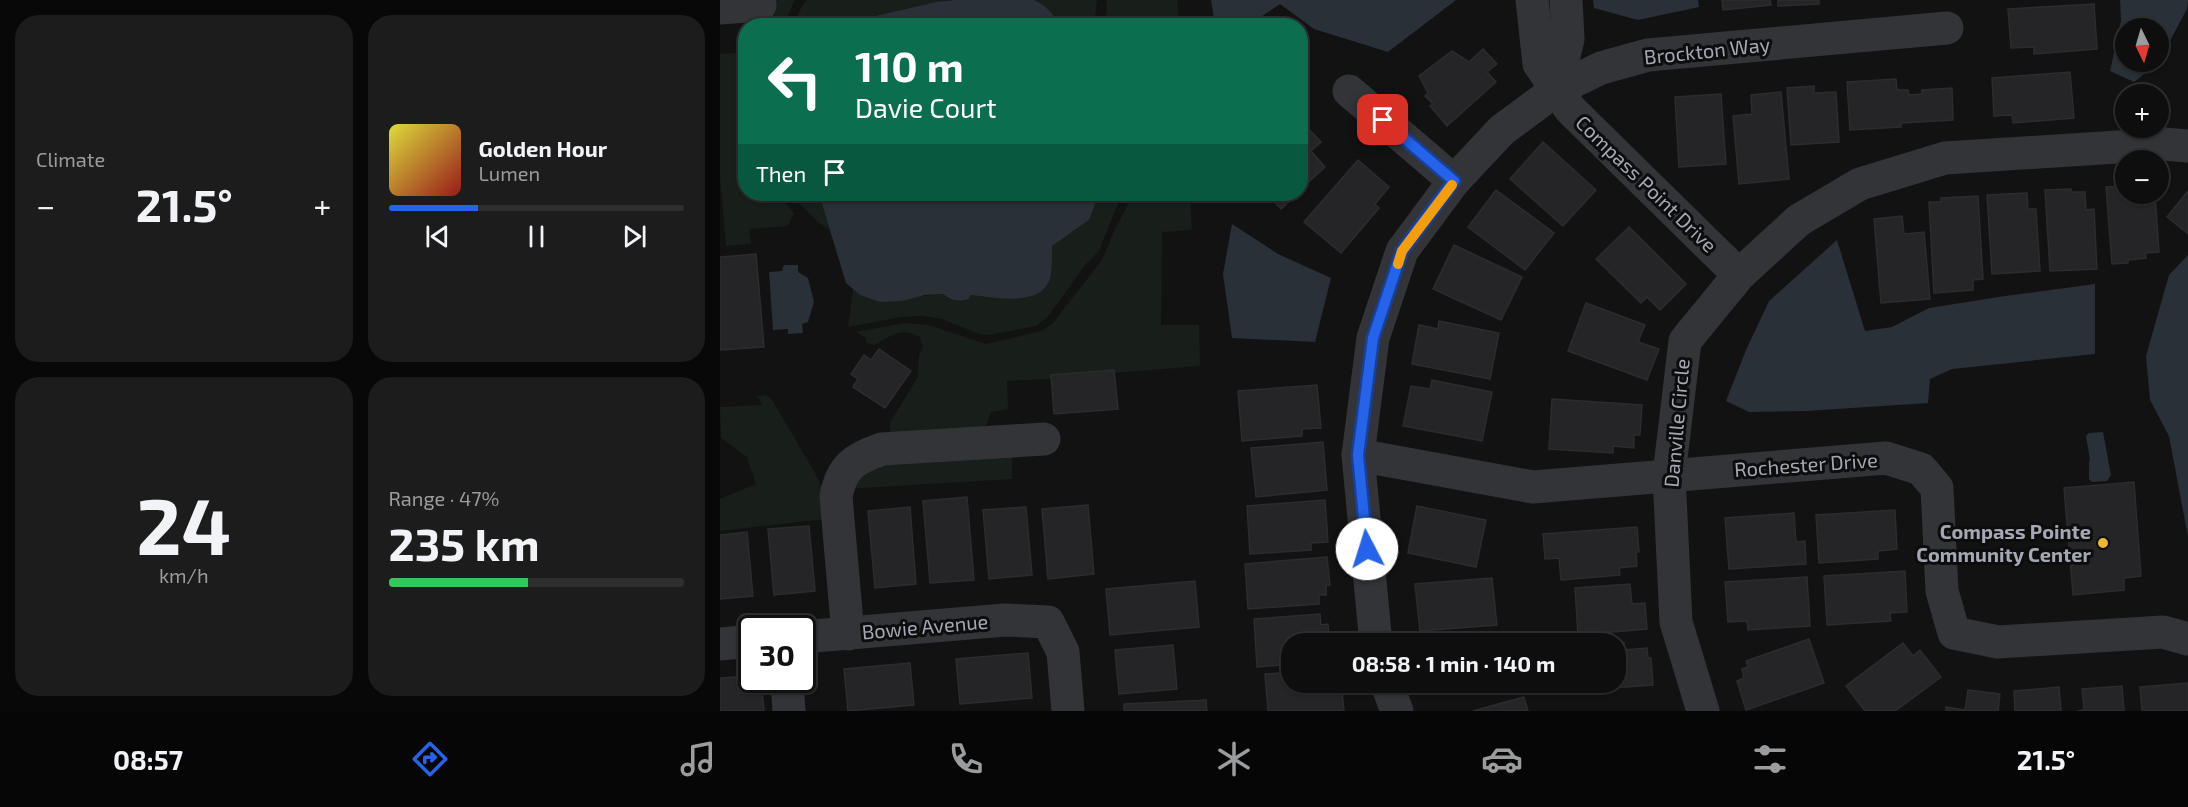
<!DOCTYPE html>
<html lang="en">
<head>
<meta charset="utf-8">
<style>
	:root { --surface:#0e0e0e; --page:#1c1c1c; --text:#f1f3f6; --muted:#9b9c9e; --line:#2e2e2e; --accent:#2563eb }
	body { margin:0; font-family:"Exo 2",sans-serif; background:var(--page); color:var(--text); height:100vh; display:flex; flex-direction:column; font-size:22px; white-space:nowrap }
	* { box-sizing:border-box; margin:0 }
	p { font-size:20px; color:var(--muted) }
	.icon { flex:none; width:33px; height:33px; fill:none; stroke:currentColor; stroke-width:2; stroke-linecap:round; stroke-linejoin:round }
	.map { position:relative; flex:1; overflow:hidden }
	.details { display:flex; flex-direction:column; gap:15px; padding:15px; background:#080808; width:720px }
	.details>* { flex:none }
	.top-card { position:absolute; left:18px; top:18px; width:570px; height:183px; border-radius:24px; box-shadow:0 2px 4px #0004,0 0 0 2px var(--line); background:#0b6e4f; color:#fff; overflow:hidden }
	.needle { width:39px; rotate:175deg }
	.fabs { position:absolute; left:1395px; top:18px; display:grid; gap:12px }
	.fabs a { display:grid; place-items:center; width:54px; height:54px; border-radius:50%; background:var(--surface); box-shadow:0 2px 4px #0004,0 0 0 2px var(--line); font-size:30px }
	.speed { position:absolute; left:18px; top:615px; display:flex; gap:12px; font-size:30px; font-weight:700; text-align:center }
	.speed>* { display:grid; place-content:center; width:78px; height:78px; border-radius:50%; background:var(--surface); box-shadow:0 2px 4px #0004,0 0 0 2px var(--line); line-height:1 }
	.speed .limit { border:3px solid #111; border-radius:9px; background:#fff; color:#111 }
	.pin { position:absolute; display:grid; place-items:center; width:51px; height:51px; color:#fff; margin:-26px; border-radius:12px; box-shadow:0 3px 9px #0006 }
	.me { position:absolute; width:66px; margin:-33px; rotate:355deg; stroke-linejoin:round; filter:drop-shadow(0 0 4px #0008) }
	.turn { display:flex; align-items:center; gap:21px; height:126px; padding:0 18px; font-size:27px }
	.turn .icon { width:78px; height:78px; stroke-width:2.5 }
	.turn b { display:block; font-size:42px; line-height:51px }
	.then { display:flex; align-items:center; height:57px; padding:0 18px; background:#0003; gap:12px; font-size:22px }
	.big { font-size:45px; font-weight:700; line-height:1.1 }
	.details .tile { flex:1; display:flex; flex-direction:column; justify-content:center; gap:9px; min-width:0; padding:0 21px; border-radius:24px; background:var(--page) }
	.details .dial { align-items:center; gap:0 }
	.dial b { font-size:78px; line-height:1 }
	.song { display:flex; align-items:center; gap:18px }
	.cover { width:72px; height:72px; border-radius:9px; background:linear-gradient(135deg,hsl(60 70% 55%),hsl(0 70% 35%)) }
	.played { height:6px; border-radius:3px; background:linear-gradient(90deg,var(--accent) 30%,var(--line) 30%) }
	.keys { display:flex; justify-content:space-around; direction:ltr }
	.heat { display:flex; justify-content:space-between; align-items:center; font-size:33px; direction:ltr }
	.charge { height:9px; border-radius:4px; background:linear-gradient(90deg,#34c759 47%,var(--line) 0) }
	.details .tiles { flex:1; display:grid; gap:15px; grid-template-columns:repeat(2,1fr) }
	.trip { position:absolute; left:561px; top:633px; width:345px; height:60px; border-radius:24px; background:var(--surface); box-shadow:0 2px 4px #0004,0 0 0 2px var(--line); font-weight:700; line-height:60px; text-align:center }
	.tab-bar { display:flex; height:96px; justify-content:space-around; align-items:center; background:#060606; color:var(--muted) }
	.tab-bar .icon { width:42px; height:42px }
	.tab-bar .current { color:var(--accent) }
	.tab-bar b { font-size:27px; color:var(--text) }
	main { display:flex; flex:1; min-height:0 }
	.map>svg:first-child { display:block }
	.green { fill:#181e19 }
	.water { fill:#293037; fill-rule:evenodd }
	.building { fill:#252527; stroke:#2c2c2f; stroke-width:1.5 }
	.lines { fill:none; stroke-linecap:round; stroke-linejoin:round }
	.minor { stroke:#333438; stroke-width:33 }
	.route-casing { stroke:#184099; stroke-width:15 }
	.route { stroke:#2563eb; stroke-width:10 }
	.slow { stroke:#f59e0b; stroke-width:10 }
	.poi-dot { fill:#eeb72f; stroke:#0d0d0e; stroke-width:2 }
	.labels { text-anchor:middle; stroke-width:6; stroke-linejoin:round; paint-order:stroke }
	.street-label { font-size:20px; fill:#a3a8b4; stroke:#0d0d0e }
	.poi-label { font-size:20px; font-weight:bold; fill:#a3a8b4; stroke:#0d0d0e; text-anchor:end }
</style>
</head>
<body>
<main>
<section class="details">
<div class="tiles">
<div class="tile"><p>Climate</p>
<div class="heat"><a>−</a><b class="big">21.5°</b><a>+</a></div>
</div>
<div class="tile">
<div class="song"><i class="cover"></i><div><b>Golden Hour</b><p>Lumen</p></div></div>
<div class="played"></div>
<div class="keys"><svg class="icon" aria-label="previous" viewBox="0 0 24 24"><path d="M18 5L8 12l10 7zM5 5v14"/></svg><svg class="icon" aria-label="pause" viewBox="0 0 24 24"><path d="M8 5v14M16 5v14"/></svg><svg class="icon" aria-label="next" viewBox="0 0 24 24"><path d="M6 5l10 7-10 7zM19 5v14"/></svg></div>
</div>
<div class="tile dial"><b>24</b><p>km/h</p></div>
<div class="tile"><p>Range · 47%</p><b class="big">235 km</b><div class="charge"></div></div>
</div>
</section>
<div class="map">
<svg width="1468" height="711" viewBox="0 0 1468 711">
	<rect width="100%" height="100%" fill="#121213"/>
	<g class="green">
		<path d="M50,0H75L64,25H52Z"/>
		<path d="M87,0H234L216,2L116,25L73,26L83,4Z"/>
		<path d="M314,0H377L374,25H338L337,22Z"/>
		<path d="M386,0H457L459,25H384L387,8Z"/>
		<path d="M25,52L26,194H58L74,213L68,226L29,229L31,244L6,246L0,177V54Z"/>
		<path d="M70,194H99L111,231L98,222Z"/>
		<path d="M379,194H404L395,210L379,251L365,265L327,318L316,326L269,335L259,334L222,319L202,316L181,317L128,327L133,289C154,308 198,295 223,294L228,299L250,295L289,298L312,296L331,277L332,246L369,220Z"/>
		<path d="M414,194H470L472,230L442,232L441,325H479L480,366L395,373L394,370L331,375V379L287,381L288,409L271,412L266,425L260,429L170,440V422L198,377L199,356L203,347L200,337C179,327 173,336 154,345L147,343L145,337L135,332L185,323L208,325L266,344L321,331L332,324L382,260L395,229Z"/>
		<path d="M45,395L51,398L95,473L105,493L106,519L0,531V499L36,484L27,457L1,438L0,407L43,405L37,396Z"/>
		<path d="M292,451V479L125,489L144,463Z"/>
	</g>
	<g class="water">
		<path d="M234,0H314C325,5 334,13 338,25H116L216,2Z"/>
		<path d="M491,0H736L668,52L594,29L560,4L529,25H495Z"/>
		<path d="M873,0H978L979,7L918,20L874,8Z"/>
		<path d="M1400,0H1468L1467,9L1438,63L1414,82L1390,71L1401,21ZM1406,28H1438V62H1406Z"/>
		<path d="M99,194H379L369,220L332,246C332,256 332,266 331,275C324,309 274,297 251,295L248,299C239,302 231,301 223,294L205,295L182,301L160,302L140,295L126,283Z"/>
		<path d="M512,224L558,254L611,278L595,342L512,338L503,274Z"/>
		<path d="M1117,240L1145,331L1172,327L1209,308L1285,296L1375,284V354L1232,369L1210,379L1208,403L1086,411L1029,412L1006,401L1026,350L1049,301Z"/>
		<path d="M1468,255V537L1449,436L1430,400L1426,356L1449,275Z"/>
		<path d="M64,265H78V272L88,278L94,302L88,322L82,324L83,333L68,334V329L53,330L49,272L62,271Z"/>
		<path d="M1383,432L1391,475L1387,481L1372,482L1369,479V462L1370,460L1366,436L1369,433Z"/>
	</g>
	<g class="building">
		<path d="M1002,0H1050L1051,5L1003,10Z"/>
		<path d="M1058,0H1099V4L1058,6Z"/>
		<path d="M1374,4L1377,49L1314,54V47L1291,48L1288,9Z"/>
		<path d="M763,49L777,64L767,72L776,82L727,126L710,106L713,104L705,96L708,93L699,76L732,51L749,62Z"/>
		<path d="M1350,72L1354,118L1293,123L1292,115L1274,116L1272,78Z"/>
		<path d="M1176,79L1177,90H1188L1189,95L1202,94V90L1232,88L1233,120L1181,123V127L1130,130L1127,82Z"/>
		<path d="M1094,86V93L1116,92L1119,142L1071,145L1067,88Z"/>
		<path d="M1061,92L1069,179L1019,184L1013,116L1032,114L1031,95Z"/>
		<path d="M1001,94L1006,164L959,167L955,97Z"/>
		<path d="M584,124L601,142L591,151L605,167L580,190V126Z"/>
		<path d="M823,142L876,190L843,226L790,179Z"/>
		<path d="M638,160L669,187L655,204L659,208L621,253L584,222Z"/>
		<path d="M1406,186V194H1435L1439,252L1425,253L1426,258L1408,260V263L1392,264L1386,187Z"/>
		<path d="M1351,189V192H1365L1366,210L1374,209L1377,269L1330,271L1325,190Z"/>
		<path d="M776,190L834,233L805,270L748,227Z"/>
		<path d="M1468,191V231L1467,233L1447,217Z"/>
		<path d="M1307,193L1308,209H1316L1320,271L1272,274L1267,195Z"/>
		<path d="M547,194H577L561,209Z"/>
		<path d="M1258,196L1263,279L1253,280V290L1214,293L1209,202H1221V198Z"/>
		<path d="M1182,216L1184,234L1204,232L1210,299L1161,303L1154,219Z"/>
		<path d="M909,227L966,284L940,310L927,297L921,303L876,259Z"/>
		<path d="M734,245L802,277L781,320L713,289Z"/>
		<path d="M36,254L44,347L0,350V257Z"/>
		<path d="M866,303L925,325L918,342L939,349L927,380L848,351Z"/>
		<path d="M719,321L779,333L770,379L692,364L699,325L718,329Z"/>
		<path d="M159,349L191,371L165,408L133,387L138,379L131,374L144,355L151,360Z"/>
		<path d="M394,370L398,409L334,414L331,375Z"/>
		<path d="M712,380L772,392L762,441L683,426L691,386L710,389Z"/>
		<path d="M597,385L601,428L582,429V436L522,441L518,391Z"/>
		<path d="M832,399L922,405L920,435H914V448L893,446V453L829,449Z"/>
		<path d="M603,442L607,490L536,497L531,448Z"/>
		<path d="M1414,482L1421,576L1404,578V590L1353,595L1344,488Z"/>
		<path d="M247,497L254,580L210,583L203,501Z"/>
		<path d="M605,500L608,542L591,543V550L530,554L527,506Z"/>
		<path d="M368,505L374,574L328,579L322,509Z"/>
		<path d="M697,506L766,520L756,567L688,553Z"/>
		<path d="M190,507L196,584L155,588L148,511Z"/>
		<path d="M306,507L312,575L269,579L263,510Z"/>
		<path d="M1175,510L1177,549L1158,551V559L1099,563L1096,515Z"/>
		<path d="M1074,513L1076,542L1085,541L1086,564L1009,569L1005,518Z"/>
		<path d="M89,526L95,591L54,595L48,529Z"/>
		<path d="M917,527L919,552H916L917,566L899,568L900,575L841,580L839,558L825,559L823,534Z"/>
		<path d="M27,532L33,596L0,599V535Z"/>
		<path d="M607,557L610,585H606V595H599V604L528,609L525,564Z"/>
		<path d="M1185,571L1187,612L1170,613L1171,621L1107,625L1104,576Z"/>
		<path d="M1087,577L1090,626L1028,630L1027,621L1008,622L1005,582Z"/>
		<path d="M772,578L777,625L700,631L695,584Z"/>
		<path d="M475,581L479,627L390,635L386,589Z"/>
		<path d="M910,584L912,604L925,603L927,629L858,635L855,588Z"/>
		<path d="M600,614L601,625L608,624L609,634H613V644H572V664L537,667L534,619Z"/>
		<path d="M785,637V644H708Z"/>
		<path d="M1089,639L1104,683L1026,710L1017,681L1024,678L1022,669L1028,667L1026,661Z"/>
		<path d="M904,642V650L927,648L928,658H931L933,685L849,691L848,682H896V644H888Z"/>
		<path d="M1183,643L1193,656L1200,650L1221,677L1175,711H1145L1126,686Z"/>
		<path d="M453,645L457,689L399,694L395,650Z"/>
		<path d="M308,653L312,698L240,704L236,659Z"/>
		<path d="M190,663L194,705L128,711L124,669Z"/>
		<path d="M572,672V682H621L624,711H548L545,674Z"/>
		<path d="M32,676V680H41L44,711H0V678Z"/>
		<path d="M708,682H789V685L709,692Z"/>
		<path d="M1468,683V711H1422L1420,687Z"/>
		<path d="M1402,686L1404,711H1357L1364,710L1362,689Z"/>
		<path d="M1339,687L1341,711H1295L1294,691Z"/>
		<path d="M1248,690L1280,694L1278,711H1226V707L1245,710Z"/>
		<path d="M804,697L808,711H753Z"/>
		<path d="M486,700L487,711H404V704Z"/>
	</g>
	<g class="lines">
		<g class="minor">
			<path d="M812,0L819,64L850,109L1019,275"/>
			<path d="M0,8L40,5L39,0"/>
			<path d="M836,90L848,39L846,0"/>
			<path d="M629,91L734,181"/>
			<path d="M638,455L813,487L1166,458L1201,469L1217,488L1222,591L1234,633L1278,642L1443,632L1468,639"/>
			<path d="M128,634L116,497C121,467 135,458 162,449L324,439"/>
			<path d="M82,637L285,620L328,622L343,652L348,711"/>
			<path d="M0,644L32,641"/>
			<path d="M656,644L638,455L653,338L682,251L734,181L782,130L836,90L881,68L928,55L1227,28"/>
			<path d="M67,680L69,711"/>
			<path d="M666,682L677,711"/>
			<path d="M983,711L956,622L949,475L965,341L1019,275L1079,220L1140,184L1225,158L1444,144L1468,146"/>
		</g>
	</g>
	<g class="lines">
		<g class="route-casing">
			<path id="route" d="M647,549L638,455L653,338L682,251L734,181L663,120"/>
		</g>
		<use href="#route" class="route"/>
		<path class="slow" d="M678,264L682,251L732,185"/>
	</g>
	<circle class="poi-dot" cx="1383" cy="543" r="6"/>
	<g class="labels">
		<g class="street-label">
			<text transform="translate(987 51) rotate(-6)" y="7">Brockton Way</text>
			<text transform="translate(926 184) rotate(44)" y="7">Compass Point Drive</text>
			<text transform="translate(957 423) rotate(-85)" y="7">Danville Circle</text>
			<text transform="translate(1086 465) rotate(-4)" y="7">Rochester Drive</text>
			<text transform="translate(205 627) rotate(-5)" y="7">Bowie Avenue</text>
		</g>
		<g class="poi-label">
			<text x="1371" y="539">Compass Pointe<tspan x="1371" dy="23">Community Center</tspan></text>
		</g>
	</g>
</svg>
<div class="fabs">
<a><svg class="needle" viewBox="-14 -14 28 28"><path d="M0-13l5 13h-10z" fill="#e53935"/><path d="M0 13l5-13h-10z" fill="#9b9c9e"/></svg></a>
<a>+</a>
<a>−</a>
</div>
<div class="speed"><div class="limit">30</div></div>
<div class="pin" style="left:663px;top:120px;background:#d93025"><svg class="icon" aria-label="arrive" viewBox="0 0 24 24"><path d="M6 21V4h12l-3 4 3 4H6"/></svg></div>
<svg class="me" style="left:647px;top:549px" viewBox="-20 -20 40 40"><circle r="19" fill="#fff"/><path d="M0-13L10 11 0 6-10 11z" fill="#2563eb"/></svg>
<div class="trip">08:58 · 1 min · 140 m</div>
<div class="top-card">
<div class="turn"><svg class="icon" aria-label="left" viewBox="0 0 24 24"><path d="M17 20v-9H6M10 6l-5 5 5 5"/></svg><div><b>110 m</b>Davie Court</div></div>
<div class="then">Then<svg class="icon" aria-label="arrive" viewBox="0 0 24 24"><path d="M6 21V4h12l-3 4 3 4H6"/></svg></div>
</div>
</div>
</main>
<nav class="tab-bar">
<b>08:57</b>
<svg class="icon current" aria-label="directions" viewBox="0 0 24 24"><path d="M12 3l9 9-9 9-9-9zM9 14v-3h6M13 9l2 2-2 2"/></svg>
<svg class="icon" aria-label="music" viewBox="0 0 24 24"><path d="M9 18V5l10-2v13"/><circle cx="6" cy="18" r="3"/><circle cx="16" cy="16" r="3"/></svg>
<svg class="icon" aria-label="phone" viewBox="0 0 24 24"><path d="M5 4h4l2 5-3 2q2 4 5 5l2-3 5 2v4C11 20 4 13 5 4z"/></svg>
<svg class="icon" aria-label="climate" viewBox="0 0 24 24"><path d="M12 3v18M4 7l16 10M4 17L20 7"/></svg>
<svg class="icon" aria-label="car" viewBox="0 0 24 24"><path d="M5 17H2v-5l4-1 3-4h7l3 4 3 1v5h-3M9 17h6M6 11h13"/><circle cx="7" cy="17" r="2"/><circle cx="17" cy="17" r="2"/></svg>
<svg class="icon" aria-label="filters" viewBox="0 0 24 24"><path d="M4 7h16M4 17h16"/><circle cx="9" cy="7" r="2"/><circle cx="15" cy="17" r="2"/></svg>
<b>21.5°</b>
</nav>
</body>
</html>
